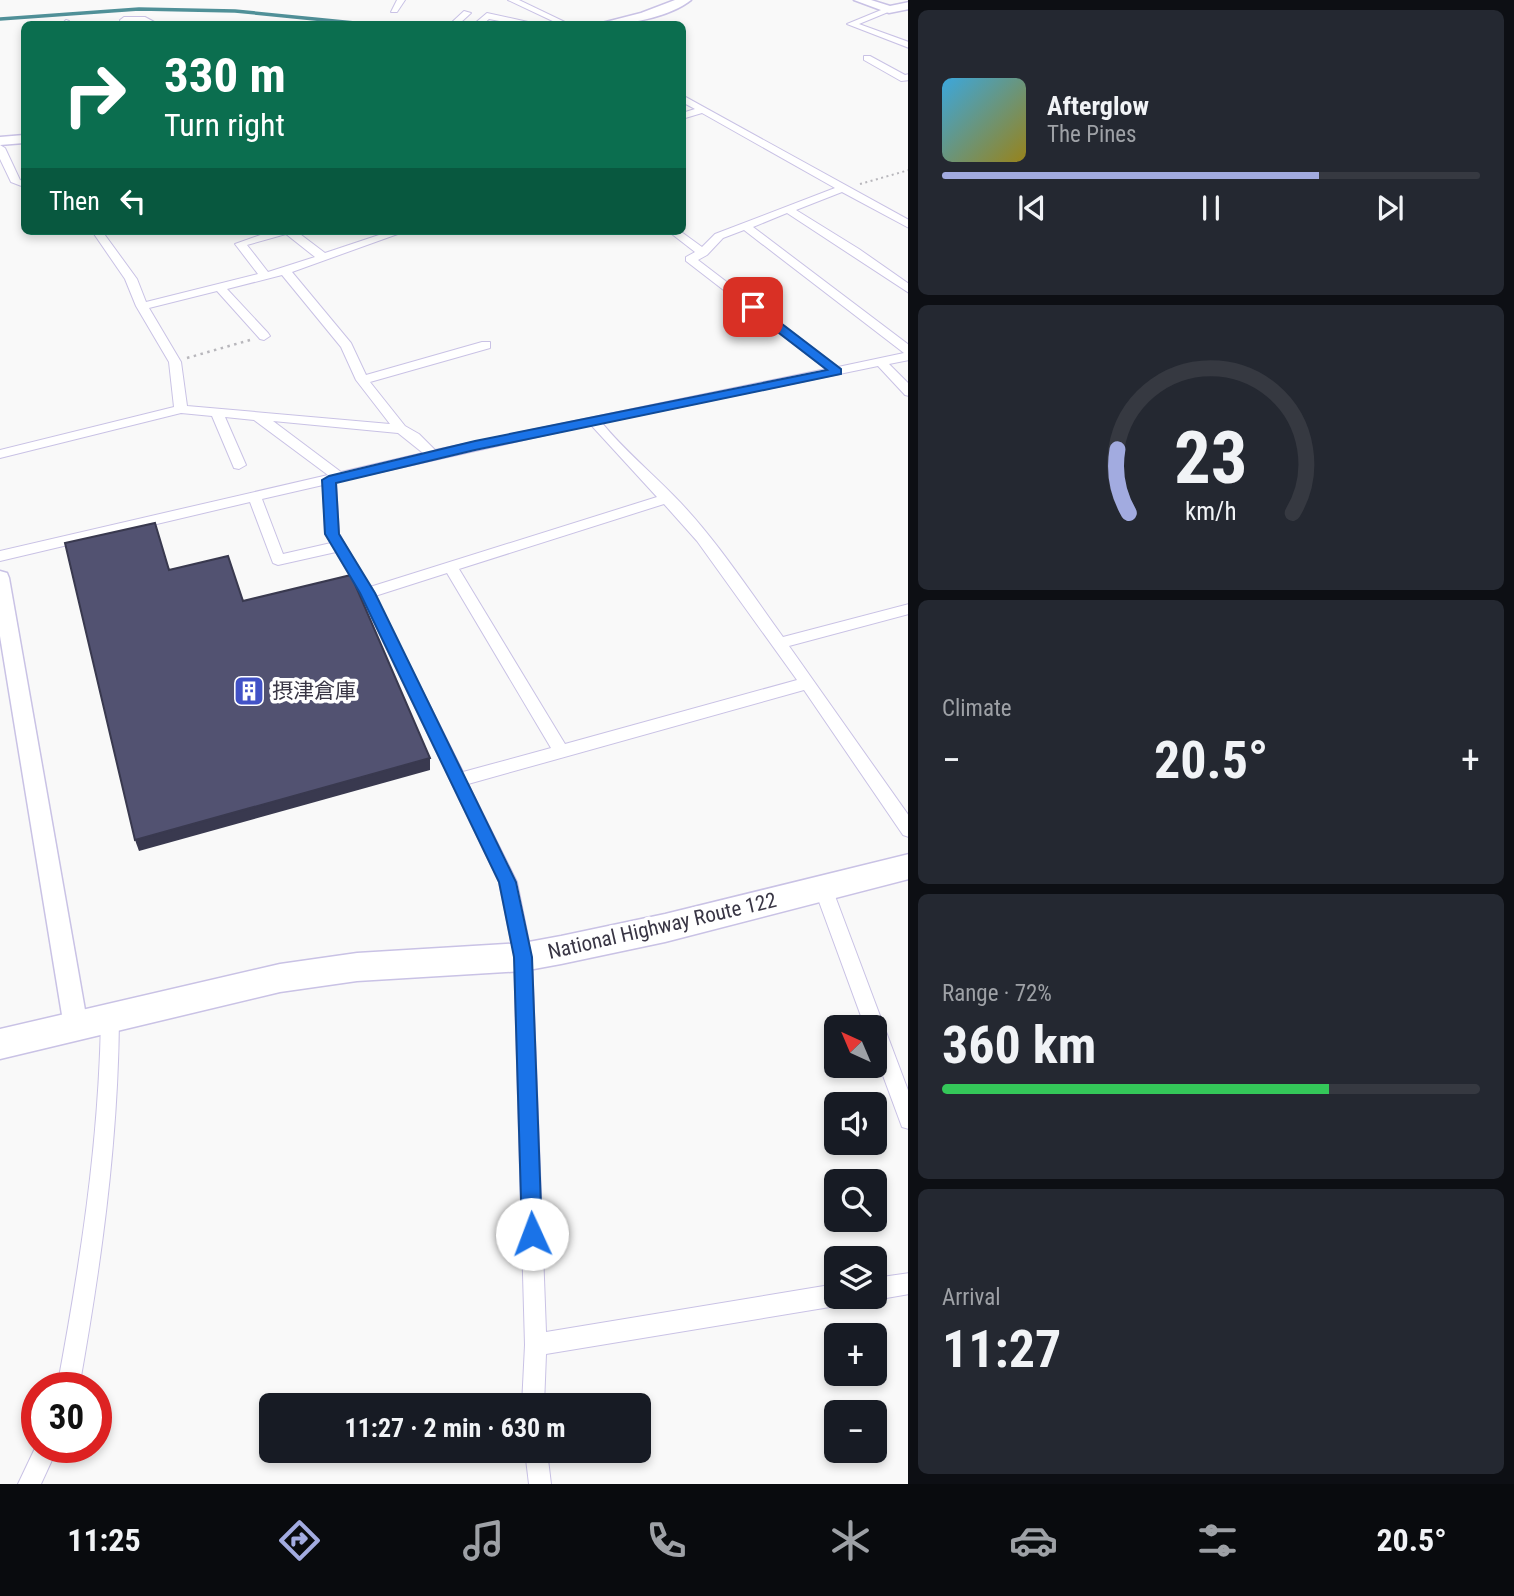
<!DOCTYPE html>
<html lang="en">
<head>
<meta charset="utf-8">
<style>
	:root { --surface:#171b24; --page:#242831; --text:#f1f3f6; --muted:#9ea1a6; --line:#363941; --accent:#a2abe0 }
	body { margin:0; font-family:"Roboto Condensed","Noto Sans JP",sans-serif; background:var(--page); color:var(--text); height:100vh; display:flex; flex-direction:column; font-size:26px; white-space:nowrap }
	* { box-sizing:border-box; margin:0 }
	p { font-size:23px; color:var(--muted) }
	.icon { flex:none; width:38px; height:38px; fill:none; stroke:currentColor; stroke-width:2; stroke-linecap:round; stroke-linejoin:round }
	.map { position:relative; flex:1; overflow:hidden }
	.details { display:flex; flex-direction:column; gap:10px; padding:10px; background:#0d0f14; width:606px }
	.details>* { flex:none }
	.guide { position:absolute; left:21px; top:21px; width:665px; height:214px; border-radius:10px; box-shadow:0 4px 10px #0003; background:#0b6e4f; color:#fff; overflow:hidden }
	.needle { width:46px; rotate:316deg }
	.tools { position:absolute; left:824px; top:1015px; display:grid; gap:14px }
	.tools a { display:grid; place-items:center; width:63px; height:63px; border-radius:10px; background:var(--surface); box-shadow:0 4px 10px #0003; font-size:35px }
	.speed { position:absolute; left:21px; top:1372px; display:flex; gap:14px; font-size:35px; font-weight:700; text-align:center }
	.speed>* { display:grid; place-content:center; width:91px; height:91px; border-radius:50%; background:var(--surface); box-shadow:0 4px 10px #0003; line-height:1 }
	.speed .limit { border:10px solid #d22; background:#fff; color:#111 }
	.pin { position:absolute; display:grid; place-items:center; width:60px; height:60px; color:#fff; margin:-30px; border-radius:14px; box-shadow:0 4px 10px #0006 }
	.me { position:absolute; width:77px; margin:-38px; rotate:358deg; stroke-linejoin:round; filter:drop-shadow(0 0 5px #0008) }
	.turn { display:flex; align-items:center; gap:24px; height:147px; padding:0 28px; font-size:32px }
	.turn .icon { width:91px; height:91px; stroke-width:2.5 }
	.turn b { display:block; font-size:49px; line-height:60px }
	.then { display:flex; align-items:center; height:66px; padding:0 28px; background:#0003; gap:14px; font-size:26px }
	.big { font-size:52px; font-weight:700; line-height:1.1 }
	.details .widget { flex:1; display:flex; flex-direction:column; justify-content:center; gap:10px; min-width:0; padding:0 24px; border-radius:10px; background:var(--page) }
	.details .dial { align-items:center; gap:0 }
	.dial svg { height:182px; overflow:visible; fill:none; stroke:var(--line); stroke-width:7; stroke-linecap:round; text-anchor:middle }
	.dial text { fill:var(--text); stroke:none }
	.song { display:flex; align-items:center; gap:21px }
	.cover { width:84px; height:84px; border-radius:10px; background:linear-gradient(135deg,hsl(200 70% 55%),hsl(50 70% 35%)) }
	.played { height:7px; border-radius:4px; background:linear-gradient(90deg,var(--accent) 70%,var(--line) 70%) }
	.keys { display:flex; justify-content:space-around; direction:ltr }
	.heat { display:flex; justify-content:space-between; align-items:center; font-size:38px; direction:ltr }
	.charge { height:10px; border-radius:5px; background:linear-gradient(90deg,#34c759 72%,var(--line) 0) }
	.trip { position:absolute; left:259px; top:1393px; width:392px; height:70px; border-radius:10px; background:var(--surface); box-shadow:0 4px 10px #0003; font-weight:700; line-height:70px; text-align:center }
	.menu { display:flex; height:112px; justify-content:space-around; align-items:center; background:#090b0e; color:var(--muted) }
	.menu .icon { width:49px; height:49px }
	.menu .selected { color:var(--accent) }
	.menu b { font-size:32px; color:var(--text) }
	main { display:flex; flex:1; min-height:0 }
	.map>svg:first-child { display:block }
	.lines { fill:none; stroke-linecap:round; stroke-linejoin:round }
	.stream { stroke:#509098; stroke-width:3.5 }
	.minor-casing { stroke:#c9c2e5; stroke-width:2 }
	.tertiary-casing { stroke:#c9c2e5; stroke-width:3 }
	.trunk-casing { stroke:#c9c2e5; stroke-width:3 }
	.path-far1 { stroke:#b8b7bc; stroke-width:2; stroke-dasharray:2 3.5; stroke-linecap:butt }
	.path { stroke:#b8b7bc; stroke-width:2.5; stroke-dasharray:2.5 4.5; stroke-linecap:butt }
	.minor { fill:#fff; fill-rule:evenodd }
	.tertiary { fill:#fff; fill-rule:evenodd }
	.trunk { fill:#fff; fill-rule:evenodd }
	.shaded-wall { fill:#39394f }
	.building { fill:#525271; stroke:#39394f; stroke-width:2 }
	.route { fill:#1a73e8; stroke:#114b97; stroke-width:2 }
	.labels { text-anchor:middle; stroke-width:7; stroke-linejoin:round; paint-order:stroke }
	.poi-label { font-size:21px; fill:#383544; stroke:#fff; text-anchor:start }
	.street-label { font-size:21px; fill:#383544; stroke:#fff }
</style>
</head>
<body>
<main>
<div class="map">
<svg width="909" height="1484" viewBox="0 0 909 1484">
	<rect width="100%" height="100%" fill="#f9f9f9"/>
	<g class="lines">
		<path class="stream" d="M0,19L139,9L235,11L365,24"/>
		<g class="minor-casing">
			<g id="minor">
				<path d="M397,0H405L397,12H391Z"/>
				<path d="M508,0H519L569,24H559Z"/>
				<path d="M886,8L893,10L859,24L909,42V48L847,24Z"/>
				<path d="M464,11L471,13L459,24H450Z"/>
				<path d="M487,13L528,22L529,24H515L489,19L483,24H474Z"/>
				<path d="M124,17H145L158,24H121L120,20Z"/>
				<path d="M66,20L69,21L70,24H62Z"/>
				<path d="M864,56H870L905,75L909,74V80L901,81L864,60Z"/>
				<path d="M682,95L909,220V228L842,192L796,210L859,249L909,284V293L787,213L753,227L909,345V360L889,364L909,384V396L905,395L878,366L602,423C624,450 651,472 674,496C713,535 749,590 783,637L909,604V614L789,646L909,816V837L903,835L804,690L468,784L517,882L532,957L546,1332L836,1284V1297H846L843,1302L836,1306L546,1354L544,1405H522L525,1345L514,957L499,882L360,593L336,552L278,565L273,563L250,502L0,561V551L328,475L254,420L225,417L246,465L239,469L234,468L212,416L181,413L0,458V450L174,407L169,362L136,306L125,279L92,231H102L137,279L146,302L258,274L235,244L272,231H296L325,253L391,231H406L292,272L351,343L366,375L482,342H490V348L370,382L405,426L419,434L435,450L826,369L686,261V257L695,252L668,231H680L702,247L715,234L835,188L702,113L682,119V113L695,109L682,102ZM744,230L904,353L838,367L698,260L707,255L723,238ZM286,234L315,257L268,272L247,245ZM282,275L341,347L356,380L390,424L187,406L181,362L149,308L217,291L260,339L264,340L270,336L268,333L227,289ZM273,421L398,433L423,453L341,472ZM591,425L657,497L370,587L339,534L336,482ZM323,485L325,534L331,543L283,554L262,499ZM664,504L697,541L797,680L565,744L459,569ZM447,573L551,748L463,772L375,596Z"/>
				<path d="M0,145L5,148L20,180L24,181V187L11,182L0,159Z"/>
				<path d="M823,881L829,883L832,888L909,1093V1129L902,1127L875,1054V1027H865L814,888L817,883Z"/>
				<path d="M110,1011L117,1013L119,1019C118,1144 101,1265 79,1388H57C80,1265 99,1144 101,1019L103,1013Z"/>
				<path d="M909,1273V1294L875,1300L868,1297H875V1278Z"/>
				<path d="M37,1444V1447H58L41,1484H18Z"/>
				<path d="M525,1451H547L551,1484H529Z"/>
			</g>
		</g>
		<g class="tertiary-casing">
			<g id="tertiary">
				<path d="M675,0H691C670,17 624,26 598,24L641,13Z"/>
				<path d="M854,0H871L890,6L909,2V9L889,13Z"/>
				<path d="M24,135V143L0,145V137Z"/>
				<path d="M0,571L7,573L9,578L88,1027L85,1035L76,1038L67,1035L64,1027L0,636Z"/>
			</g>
		</g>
		<g class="trunk-casing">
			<path id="trunk" d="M909,854V879L665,942L561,964L523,971L357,981L280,992L0,1059V1029L280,964L357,953L523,943L561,936L665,914Z"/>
		</g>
		<path class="path-far1" d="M860,184L909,170"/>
		<path class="path" d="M187,358L250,340"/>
		<use href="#minor" class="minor"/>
		<use href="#tertiary" class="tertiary"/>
		<use href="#trunk" class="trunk"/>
	</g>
	<path class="shaded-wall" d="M430,758V770L139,851L135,840Z"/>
	<path class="building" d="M155,523L169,570L228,556L243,601L351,575L430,758L135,840L65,543Z"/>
	<path class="route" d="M749,305H757L841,369V374L475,450L336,483L339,534L375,593L516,882L532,957L542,1234L539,1241L532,1244L525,1241L522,1234L514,957L499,882L360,593L325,534L322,480L329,476L475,441L827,370L749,310Z"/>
	<defs>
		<g id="building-square" transform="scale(1.575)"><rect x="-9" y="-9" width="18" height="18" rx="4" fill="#4252c6" stroke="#fff"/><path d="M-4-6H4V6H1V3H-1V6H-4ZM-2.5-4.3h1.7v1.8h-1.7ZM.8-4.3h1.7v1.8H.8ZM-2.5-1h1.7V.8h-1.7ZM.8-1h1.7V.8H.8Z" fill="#fff"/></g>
	</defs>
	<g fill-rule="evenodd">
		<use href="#building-square" x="249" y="691"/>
	</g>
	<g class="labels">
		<g class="poi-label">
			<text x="272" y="698">摂津倉庫</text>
		</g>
		<g class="street-label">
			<text transform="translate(662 926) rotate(-13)" y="7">National Highway Route 122</text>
		</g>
	</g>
</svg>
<div class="tools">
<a><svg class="needle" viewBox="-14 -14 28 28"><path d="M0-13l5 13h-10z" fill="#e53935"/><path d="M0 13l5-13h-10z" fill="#9ea1a6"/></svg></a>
<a><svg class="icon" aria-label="sound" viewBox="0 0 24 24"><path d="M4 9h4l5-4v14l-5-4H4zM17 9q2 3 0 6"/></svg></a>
<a><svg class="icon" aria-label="search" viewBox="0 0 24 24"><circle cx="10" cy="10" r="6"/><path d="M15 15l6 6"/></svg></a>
<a><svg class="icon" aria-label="layers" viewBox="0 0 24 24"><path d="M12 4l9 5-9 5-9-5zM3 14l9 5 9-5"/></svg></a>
<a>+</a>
<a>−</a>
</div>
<div class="speed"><div class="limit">30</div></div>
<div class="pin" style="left:753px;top:307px;background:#d93025"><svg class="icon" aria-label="arrive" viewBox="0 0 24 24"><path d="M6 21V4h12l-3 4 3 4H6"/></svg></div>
<svg class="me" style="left:532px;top:1234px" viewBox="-20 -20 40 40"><circle r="19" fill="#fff"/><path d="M0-13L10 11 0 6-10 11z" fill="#1a73e8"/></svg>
<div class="trip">11:27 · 2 min · 630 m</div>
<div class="guide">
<div class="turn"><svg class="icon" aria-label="right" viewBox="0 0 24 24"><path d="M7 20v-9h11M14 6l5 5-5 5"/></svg><div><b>330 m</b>Turn right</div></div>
<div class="then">Then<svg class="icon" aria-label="left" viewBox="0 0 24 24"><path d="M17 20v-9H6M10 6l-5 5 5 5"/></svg></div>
</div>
</div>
<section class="details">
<div class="widget">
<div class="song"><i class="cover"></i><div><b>Afterglow</b><p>The Pines</p></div></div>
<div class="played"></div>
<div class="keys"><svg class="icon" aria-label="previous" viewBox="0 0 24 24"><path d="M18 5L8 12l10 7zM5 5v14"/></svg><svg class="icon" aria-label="pause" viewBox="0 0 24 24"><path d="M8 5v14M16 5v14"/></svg><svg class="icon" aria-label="next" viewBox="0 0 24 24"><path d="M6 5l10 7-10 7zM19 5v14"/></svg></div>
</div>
<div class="widget dial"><svg viewBox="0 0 100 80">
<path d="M14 69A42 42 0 1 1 86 69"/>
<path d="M14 69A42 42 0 0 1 9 41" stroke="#a2abe0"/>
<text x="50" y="56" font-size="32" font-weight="700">23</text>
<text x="50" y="72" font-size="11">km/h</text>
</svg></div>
<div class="widget"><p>Climate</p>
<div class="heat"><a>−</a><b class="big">20.5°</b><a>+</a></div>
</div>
<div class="widget"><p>Range · 72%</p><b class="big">360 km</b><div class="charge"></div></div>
<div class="widget"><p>Arrival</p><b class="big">11:27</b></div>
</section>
</main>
<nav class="menu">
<b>11:25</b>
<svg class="icon selected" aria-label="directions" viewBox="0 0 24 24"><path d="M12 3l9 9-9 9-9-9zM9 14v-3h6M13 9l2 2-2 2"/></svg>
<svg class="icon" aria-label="music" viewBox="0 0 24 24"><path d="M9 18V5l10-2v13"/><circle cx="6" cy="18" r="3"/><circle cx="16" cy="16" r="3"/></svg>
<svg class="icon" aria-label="phone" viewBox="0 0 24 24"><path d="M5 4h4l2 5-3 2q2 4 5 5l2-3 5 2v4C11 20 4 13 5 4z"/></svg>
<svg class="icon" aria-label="climate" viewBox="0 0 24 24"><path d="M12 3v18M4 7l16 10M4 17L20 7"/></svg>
<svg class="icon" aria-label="car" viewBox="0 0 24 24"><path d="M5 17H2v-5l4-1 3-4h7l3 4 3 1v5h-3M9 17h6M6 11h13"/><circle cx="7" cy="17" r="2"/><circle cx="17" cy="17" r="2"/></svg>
<svg class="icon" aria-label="filters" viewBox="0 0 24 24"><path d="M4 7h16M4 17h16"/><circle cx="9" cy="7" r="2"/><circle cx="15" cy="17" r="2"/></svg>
<b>20.5°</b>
</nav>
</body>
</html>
